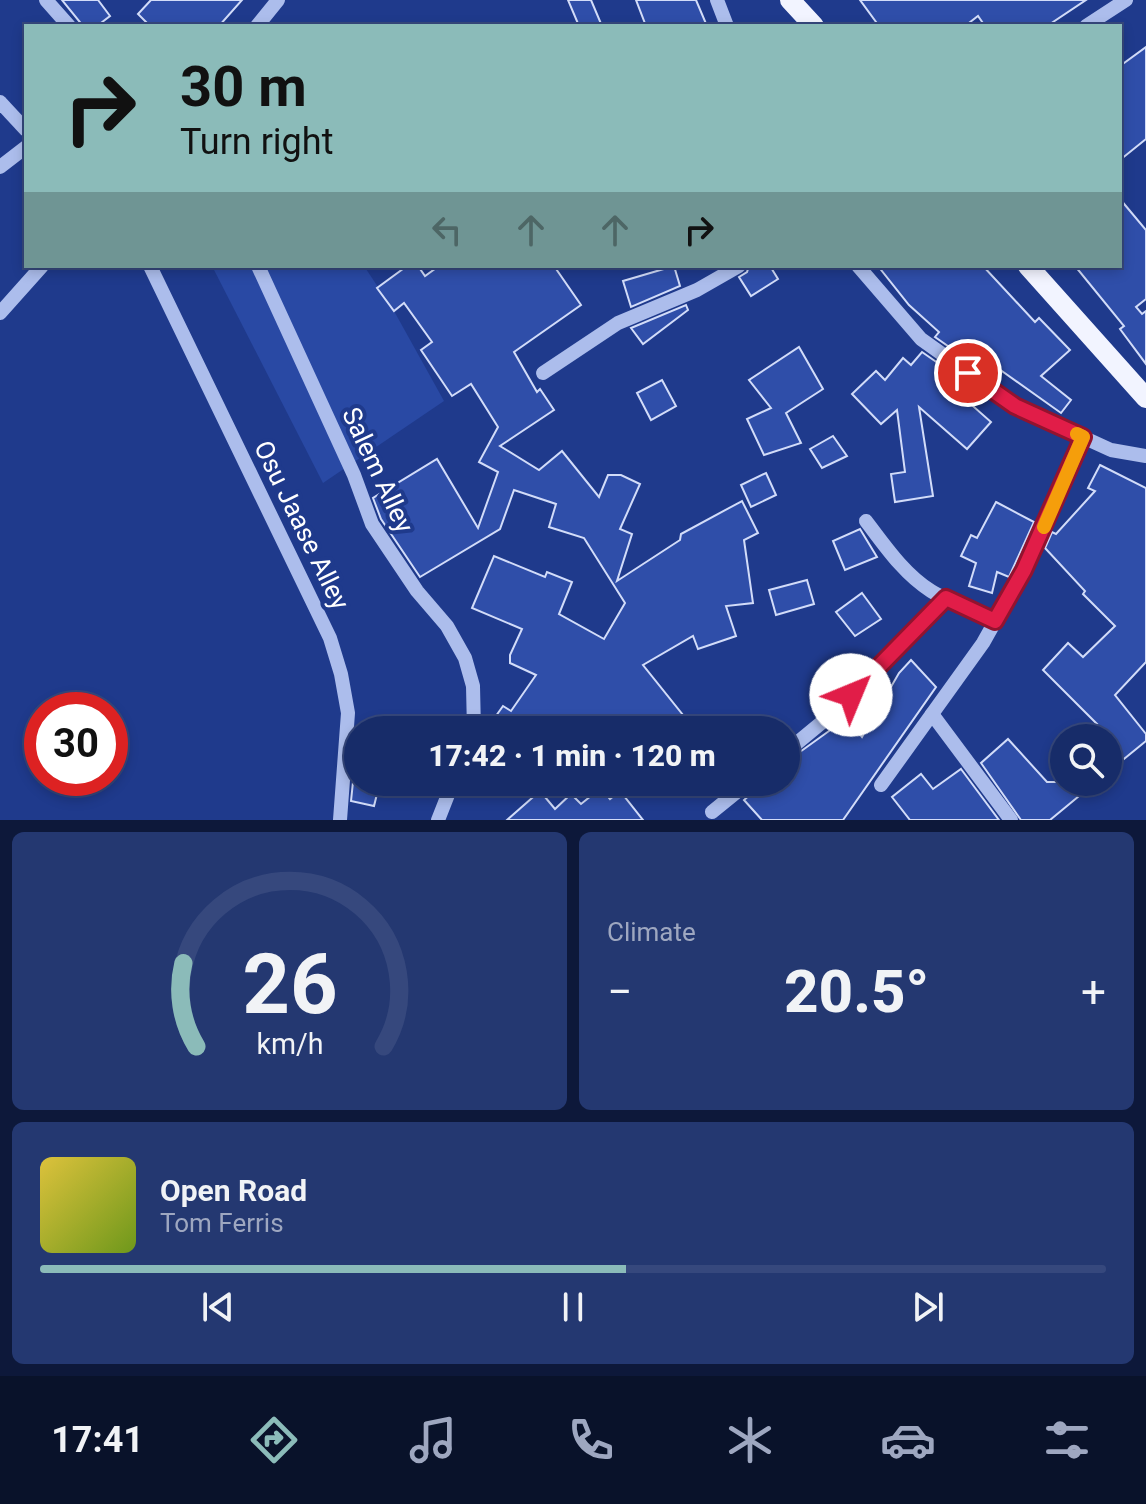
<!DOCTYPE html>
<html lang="en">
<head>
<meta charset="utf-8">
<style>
	:root { --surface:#172c69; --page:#243871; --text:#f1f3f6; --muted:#9ea7c0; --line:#36487d; --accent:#8bbbb9 }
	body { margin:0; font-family:Roboto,sans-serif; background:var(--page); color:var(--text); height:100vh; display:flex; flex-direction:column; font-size:30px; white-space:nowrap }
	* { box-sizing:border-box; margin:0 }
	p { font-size:26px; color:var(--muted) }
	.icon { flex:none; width:44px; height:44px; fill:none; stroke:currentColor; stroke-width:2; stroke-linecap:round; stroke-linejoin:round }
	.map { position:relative; height:820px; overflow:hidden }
	.details { display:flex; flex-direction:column; gap:12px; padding:12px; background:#0d183a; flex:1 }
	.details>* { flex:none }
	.banner { position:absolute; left:24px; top:24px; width:1098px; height:244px; border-radius:0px; box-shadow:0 4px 12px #0003,0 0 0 2px var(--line); background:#8bbbb9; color:#111; overflow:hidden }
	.tools { position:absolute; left:1050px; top:724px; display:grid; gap:16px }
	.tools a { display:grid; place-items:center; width:72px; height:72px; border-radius:50%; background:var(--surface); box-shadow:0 4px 12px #0003,0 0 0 2px var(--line); font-size:40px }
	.speed { position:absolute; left:24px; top:692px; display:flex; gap:16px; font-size:40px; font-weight:700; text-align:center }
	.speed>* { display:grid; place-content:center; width:104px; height:104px; border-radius:50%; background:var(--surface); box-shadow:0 4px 12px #0003,0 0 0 2px var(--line); line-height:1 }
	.speed .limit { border:12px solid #d22; background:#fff; color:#111 }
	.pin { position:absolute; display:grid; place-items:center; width:68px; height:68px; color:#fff; margin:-34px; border:4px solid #fff; border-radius:50%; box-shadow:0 2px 8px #0007 }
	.me { position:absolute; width:88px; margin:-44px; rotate:45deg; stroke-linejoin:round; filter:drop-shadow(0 0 6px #0008) }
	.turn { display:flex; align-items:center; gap:28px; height:168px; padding:0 24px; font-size:36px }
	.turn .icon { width:104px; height:104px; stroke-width:2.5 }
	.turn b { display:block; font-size:56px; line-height:68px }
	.lanes { display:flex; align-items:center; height:76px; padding:0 24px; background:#0003; justify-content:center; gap:40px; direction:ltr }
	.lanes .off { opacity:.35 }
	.big { font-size:60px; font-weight:800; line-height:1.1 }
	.details .card { flex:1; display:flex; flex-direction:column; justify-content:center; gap:12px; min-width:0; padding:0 28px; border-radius:12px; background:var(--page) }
	.details .dial { align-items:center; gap:0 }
	.dial svg { height:208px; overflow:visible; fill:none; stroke:var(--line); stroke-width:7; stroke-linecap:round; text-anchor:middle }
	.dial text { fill:var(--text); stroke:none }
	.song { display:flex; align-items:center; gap:24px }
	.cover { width:96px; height:96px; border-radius:12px; background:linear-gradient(135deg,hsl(50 70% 55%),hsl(80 70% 35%)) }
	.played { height:8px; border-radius:4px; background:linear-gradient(90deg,var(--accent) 55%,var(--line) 55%) }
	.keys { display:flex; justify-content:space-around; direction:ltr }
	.heat { display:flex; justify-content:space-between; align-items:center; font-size:44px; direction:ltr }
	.details .tiles { flex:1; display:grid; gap:12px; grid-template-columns:1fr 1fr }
	.card:last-child { grid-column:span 2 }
	.trip { position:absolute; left:344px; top:716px; width:456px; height:80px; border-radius:40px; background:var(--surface); box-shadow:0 4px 12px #0003,0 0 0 2px var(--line); font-weight:800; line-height:80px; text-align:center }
	.dock { display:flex; height:128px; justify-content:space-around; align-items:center; background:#09122a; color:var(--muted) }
	.dock .icon { width:56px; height:56px }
	.dock .selected { color:var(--accent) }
	.dock b { font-size:36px; color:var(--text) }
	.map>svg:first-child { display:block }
	.green { fill:#2949a4 }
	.building { fill:#2f4ea9; stroke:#d2dcf9; stroke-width:2 }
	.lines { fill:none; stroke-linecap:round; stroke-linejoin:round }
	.minor { stroke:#acbdec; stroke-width:14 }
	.major { stroke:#f2f4ff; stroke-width:20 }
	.route-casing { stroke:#92132f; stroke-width:20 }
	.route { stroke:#e11d48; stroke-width:14 }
	.slow { stroke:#f59e0b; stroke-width:14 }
	.labels { text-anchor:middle; stroke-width:8; stroke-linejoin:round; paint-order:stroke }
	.street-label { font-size:26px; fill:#fff; stroke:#1f3a8c }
</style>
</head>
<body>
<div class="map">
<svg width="1146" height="820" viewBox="0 0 1146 820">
	<rect width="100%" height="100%" fill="#1f3a8c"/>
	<path class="green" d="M212,266H364L394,311L444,401L323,483Z"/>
	<g class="building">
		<path d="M62,0H98L110,16L97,26H83Z"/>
		<path d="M151,0H242L219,26H150L138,14Z"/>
		<path d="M568,0H591L602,26H579Z"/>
		<path d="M636,0H696L707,26H646Z"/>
		<path d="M860,0H1086L1047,26H985L978,16L965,26H879Z"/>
		<path d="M1146,47V139L1120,160V66Z"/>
		<path d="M1120,199L1146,230V299L1136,307L1142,314L1146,311V364L1120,329L1124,326L1075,266H1120Z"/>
		<path d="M407,266H418L425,276L439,266H554L581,305L514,352L537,392L540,389L554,410L500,446L539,470L562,451L599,497L608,475H621L640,484L620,529L632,534L617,581L680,540L681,534L742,501L758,533L744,540L753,603L726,606L736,636L698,649L693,636L643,665L695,730H486L503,706L511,711L536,675L510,663V655L522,629L472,608L494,556L545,577L547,572L572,582L559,614L604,639L625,603L584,538L549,527L556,504L514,490L500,529L420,577L381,519L373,498L437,459L478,528L498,472L479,462L498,427L471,384L452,396L421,350L432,342L404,303L394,311L377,288Z"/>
		<path d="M674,266L680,286L631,307L623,281Z"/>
		<path d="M749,266H770L778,279L751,296L739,277L747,272Z"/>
		<path d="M878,266H983L1035,322L1039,318L1070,350L1041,376L1071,400L1061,413L985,359L978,367L935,337L939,332L909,305Z"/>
		<path d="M686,305L688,310L643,344L631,328Z"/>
		<path d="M799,347L823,389L786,413L801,443L764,455L747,419L771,408L749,380Z"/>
		<path d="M922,352L965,382L957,392L991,422L967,449L919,407L933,496L895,502L891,474L905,472L897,410L881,424L852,394L876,371L885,380L903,358L911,365Z"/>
		<path d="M662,380L676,406L651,420L637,393Z"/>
		<path d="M833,436L847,456L822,468L810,449Z"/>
		<path d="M1100,465L1146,488V662L1115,695L1146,734V741L1108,772V738H1080L1097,724L1043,670L1068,643L1083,657L1115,626L1083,594L1085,591L1045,548L1052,532L1056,534L1095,491L1088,488Z"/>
		<path d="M766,473L776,495L751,507L741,485Z"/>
		<path d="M996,502L1034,522L1009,577L997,572L992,593L969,586L976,563L961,556L971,535L977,538Z"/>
		<path d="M860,529L877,557L845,570L833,541Z"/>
		<path d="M807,580L814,604L776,615L769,590Z"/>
		<path d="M862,593L881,619L855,636L836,612Z"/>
		<path d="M911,660L936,687L843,820H762L744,800L765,782H786V762L847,718L862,737L899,673Z"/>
		<path d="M1008,739L1047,782H1096L1050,820H1021L981,763Z"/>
		<path d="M961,769L999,820H910L892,797L921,774L933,789Z"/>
		<path d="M353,782H380L374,806L351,801Z"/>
		<path d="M601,788L610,799L620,791L643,820H507L540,791L555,809L571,794L581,804Z"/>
	</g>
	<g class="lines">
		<g class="minor">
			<path d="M46,0L69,26"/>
			<path d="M717,0L727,26"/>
			<path d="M257,26L278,0"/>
			<path d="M1086,26L1126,0"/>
			<path d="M0,102L26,130"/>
			<path d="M0,167L26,147"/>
			<path d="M150,266L330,638L341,674L348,713L340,820"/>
			<path d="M258,266L354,475L372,524L417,591L447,626L465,658L473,686L474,730"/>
			<path d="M858,266L921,339L1015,406L1111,450L1146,456"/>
			<path d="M0,313L42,266"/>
			<path d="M543,373L618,323L697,290L739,266"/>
			<path d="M866,521C885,546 904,574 931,591C951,603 974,611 995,621"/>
			<path d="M932,714L1011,820"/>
			<path d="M786,752L832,714L946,598"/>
			<path d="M881,785L983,643L1024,570L1083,437"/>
			<path d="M712,812L749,782"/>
			<path d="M438,820L453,782"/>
		</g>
		<g class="major">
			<path d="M790,0L814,26"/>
			<path d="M1028,266L1146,398"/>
		</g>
	</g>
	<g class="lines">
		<g class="route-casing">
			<path id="route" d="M851,695L946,598L995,621L1024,570L1083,437L1015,406L968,373"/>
		</g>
		<use href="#route" class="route"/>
		<path class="slow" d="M1044,527L1083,437L1077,434"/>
	</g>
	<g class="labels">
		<g class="street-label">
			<text transform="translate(378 470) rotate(65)" y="9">Salem Alley</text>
			<text transform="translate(302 525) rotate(64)" y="9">Osu Jaase Alley</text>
		</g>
	</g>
</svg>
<div class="tools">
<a><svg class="icon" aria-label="search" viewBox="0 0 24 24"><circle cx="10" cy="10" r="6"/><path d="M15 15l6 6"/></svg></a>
</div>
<div class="speed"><div class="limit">30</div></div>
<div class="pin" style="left:968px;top:373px;background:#d93025"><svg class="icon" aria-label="arrive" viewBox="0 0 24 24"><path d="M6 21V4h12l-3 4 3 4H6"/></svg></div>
<svg class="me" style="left:851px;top:695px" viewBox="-20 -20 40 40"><circle r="19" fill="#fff"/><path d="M0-13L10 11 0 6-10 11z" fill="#e11d48"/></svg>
<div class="trip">17:42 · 1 min · 120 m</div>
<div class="banner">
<div class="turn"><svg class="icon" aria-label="right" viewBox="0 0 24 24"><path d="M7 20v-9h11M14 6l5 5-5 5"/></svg><div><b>30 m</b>Turn right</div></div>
<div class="lanes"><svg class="icon off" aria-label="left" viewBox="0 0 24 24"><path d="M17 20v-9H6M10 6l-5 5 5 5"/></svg><svg class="icon off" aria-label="ahead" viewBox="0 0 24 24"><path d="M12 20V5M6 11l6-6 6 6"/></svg><svg class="icon off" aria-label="ahead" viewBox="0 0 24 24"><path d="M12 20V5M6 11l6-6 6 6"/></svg><svg class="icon" aria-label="right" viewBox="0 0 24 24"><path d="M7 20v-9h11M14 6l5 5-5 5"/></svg></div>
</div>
</div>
<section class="details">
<div class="tiles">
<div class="card dial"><svg viewBox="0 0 100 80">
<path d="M14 69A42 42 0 1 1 86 69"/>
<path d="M14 69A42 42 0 0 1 9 37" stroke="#8bbbb9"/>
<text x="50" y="56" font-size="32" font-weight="700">26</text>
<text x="50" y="72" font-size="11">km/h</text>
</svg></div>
<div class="card"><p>Climate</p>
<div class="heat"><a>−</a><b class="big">20.5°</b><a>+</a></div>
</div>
<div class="card">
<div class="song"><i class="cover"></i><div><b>Open Road</b><p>Tom Ferris</p></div></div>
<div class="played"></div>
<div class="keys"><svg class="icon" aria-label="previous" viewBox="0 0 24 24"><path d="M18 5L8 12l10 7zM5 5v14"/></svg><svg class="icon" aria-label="pause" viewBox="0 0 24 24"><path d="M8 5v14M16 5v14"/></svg><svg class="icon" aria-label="next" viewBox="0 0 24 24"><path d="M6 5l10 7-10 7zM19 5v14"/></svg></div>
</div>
</div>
</section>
<nav class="dock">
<b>17:41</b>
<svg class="icon selected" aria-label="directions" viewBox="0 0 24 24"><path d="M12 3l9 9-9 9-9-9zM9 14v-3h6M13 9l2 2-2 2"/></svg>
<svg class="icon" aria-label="music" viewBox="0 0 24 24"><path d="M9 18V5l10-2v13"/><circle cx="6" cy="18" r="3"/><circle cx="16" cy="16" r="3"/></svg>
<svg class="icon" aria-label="phone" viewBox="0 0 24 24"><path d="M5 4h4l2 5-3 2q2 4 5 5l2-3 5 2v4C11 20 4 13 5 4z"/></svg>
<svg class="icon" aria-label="climate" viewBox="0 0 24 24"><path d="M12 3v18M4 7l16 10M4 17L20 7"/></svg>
<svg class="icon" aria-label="car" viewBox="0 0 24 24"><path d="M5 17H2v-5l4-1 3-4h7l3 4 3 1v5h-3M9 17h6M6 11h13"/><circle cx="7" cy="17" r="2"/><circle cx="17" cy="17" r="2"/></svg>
<svg class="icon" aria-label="filters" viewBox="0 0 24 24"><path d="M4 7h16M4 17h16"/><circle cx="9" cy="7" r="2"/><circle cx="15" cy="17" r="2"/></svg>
</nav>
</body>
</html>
